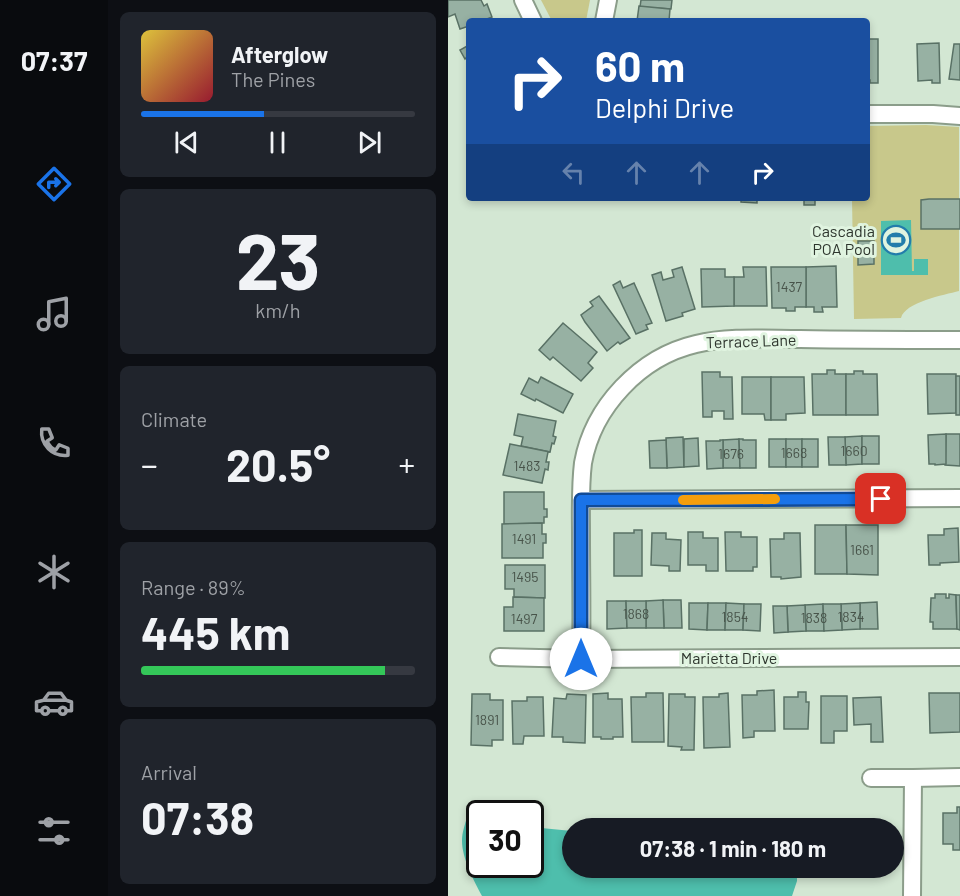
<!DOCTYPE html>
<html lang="en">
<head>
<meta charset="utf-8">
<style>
	:root { --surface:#171b24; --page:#20242c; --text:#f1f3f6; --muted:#9ea1a6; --line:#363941; --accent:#1a73e8 }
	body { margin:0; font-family:Barlow,sans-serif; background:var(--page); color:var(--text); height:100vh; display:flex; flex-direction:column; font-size:22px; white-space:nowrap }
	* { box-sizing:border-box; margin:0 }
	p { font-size:20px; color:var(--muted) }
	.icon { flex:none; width:33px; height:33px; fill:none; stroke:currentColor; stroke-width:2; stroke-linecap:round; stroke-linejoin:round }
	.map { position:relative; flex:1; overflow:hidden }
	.sheet { display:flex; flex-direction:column; gap:12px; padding:12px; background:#0d0f14; width:340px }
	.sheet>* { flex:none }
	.banner { position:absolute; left:18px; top:18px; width:404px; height:183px; border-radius:6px; box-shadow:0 3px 9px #0003; background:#1a4fa0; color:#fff; overflow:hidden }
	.speed { position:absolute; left:18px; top:800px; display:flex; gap:12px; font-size:30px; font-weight:700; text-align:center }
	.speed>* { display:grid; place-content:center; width:78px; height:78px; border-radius:50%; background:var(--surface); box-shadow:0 3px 9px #0003; line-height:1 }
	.speed .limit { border:3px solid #111; border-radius:9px; background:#fff; color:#111 }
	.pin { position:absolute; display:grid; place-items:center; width:51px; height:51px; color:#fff; margin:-26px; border-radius:12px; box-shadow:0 3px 9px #0006 }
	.me { position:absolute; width:66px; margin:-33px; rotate:0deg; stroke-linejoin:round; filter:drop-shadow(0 0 4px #0008) }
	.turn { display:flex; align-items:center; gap:21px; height:126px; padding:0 30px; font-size:27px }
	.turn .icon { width:78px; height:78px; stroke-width:2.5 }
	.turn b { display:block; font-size:42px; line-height:51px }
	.lanes { display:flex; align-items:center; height:57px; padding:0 30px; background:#0003; justify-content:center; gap:30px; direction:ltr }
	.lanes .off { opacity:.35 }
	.big { font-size:45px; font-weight:700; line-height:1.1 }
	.sheet .card { flex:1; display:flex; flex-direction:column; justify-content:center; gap:9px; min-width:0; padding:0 21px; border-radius:9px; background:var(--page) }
	.sheet .dial { align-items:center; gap:0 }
	.dial b { font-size:78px; line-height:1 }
	.song { display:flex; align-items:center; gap:18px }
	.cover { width:72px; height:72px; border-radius:9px; background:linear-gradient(135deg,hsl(50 70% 55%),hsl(350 70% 35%)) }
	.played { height:6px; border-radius:3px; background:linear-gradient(90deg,var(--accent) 45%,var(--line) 45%) }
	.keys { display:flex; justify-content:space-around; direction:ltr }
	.heat { display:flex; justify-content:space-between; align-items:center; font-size:33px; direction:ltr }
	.charge { height:9px; border-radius:4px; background:linear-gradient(90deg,#34c759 89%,var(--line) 0) }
	.trip { position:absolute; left:114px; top:818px; width:342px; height:60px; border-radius:30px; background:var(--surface); box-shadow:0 3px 9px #0003; font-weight:700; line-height:60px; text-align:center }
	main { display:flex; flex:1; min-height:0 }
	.menu { display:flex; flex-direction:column; width:108px; justify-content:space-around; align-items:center; background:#090b0e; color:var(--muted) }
	.menu .icon { width:42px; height:42px }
	.menu .on { color:var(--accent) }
	.menu b { font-size:27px; color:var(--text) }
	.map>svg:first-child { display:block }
	.green { fill:#c8c88b }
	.water { fill:#4ebeac }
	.building { fill:#97b1a3; stroke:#597165; stroke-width:1.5 }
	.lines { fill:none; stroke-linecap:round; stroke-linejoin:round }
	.minor-casing { stroke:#8b9d8a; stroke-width:20 }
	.minor { stroke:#fff; stroke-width:16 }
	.route-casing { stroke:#114b97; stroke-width:15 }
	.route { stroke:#1a73e8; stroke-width:10 }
	.slow { stroke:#f59e0b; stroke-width:10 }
	.labels { text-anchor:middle; stroke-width:6; stroke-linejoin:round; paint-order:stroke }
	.number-label { font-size:14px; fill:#48544a }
	.poi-label { font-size:16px; fill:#2d352d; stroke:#e0f4e0; text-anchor:end }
	.street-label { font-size:16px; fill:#2d352d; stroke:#e0f4e0 }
</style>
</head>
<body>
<main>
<nav class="menu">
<b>07:37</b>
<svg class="icon on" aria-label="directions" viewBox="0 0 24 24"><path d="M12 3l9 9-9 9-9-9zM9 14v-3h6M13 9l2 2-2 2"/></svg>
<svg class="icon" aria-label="music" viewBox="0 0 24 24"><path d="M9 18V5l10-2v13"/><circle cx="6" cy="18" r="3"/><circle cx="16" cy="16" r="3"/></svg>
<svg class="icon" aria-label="phone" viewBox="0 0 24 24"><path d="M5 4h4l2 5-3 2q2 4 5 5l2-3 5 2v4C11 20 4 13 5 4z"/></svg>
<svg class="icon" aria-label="climate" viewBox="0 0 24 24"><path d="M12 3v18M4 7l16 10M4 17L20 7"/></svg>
<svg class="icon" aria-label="car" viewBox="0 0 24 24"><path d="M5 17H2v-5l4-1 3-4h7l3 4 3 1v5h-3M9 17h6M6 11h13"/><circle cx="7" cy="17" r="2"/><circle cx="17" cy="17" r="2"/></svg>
<svg class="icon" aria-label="filters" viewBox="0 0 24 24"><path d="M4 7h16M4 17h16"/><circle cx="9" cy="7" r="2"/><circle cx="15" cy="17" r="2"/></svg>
</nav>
<section class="sheet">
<div class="card">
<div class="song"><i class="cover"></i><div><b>Afterglow</b><p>The Pines</p></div></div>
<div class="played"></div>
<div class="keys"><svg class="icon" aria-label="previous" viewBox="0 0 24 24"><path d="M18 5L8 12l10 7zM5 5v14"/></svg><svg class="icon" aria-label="pause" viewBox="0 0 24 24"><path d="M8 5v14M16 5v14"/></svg><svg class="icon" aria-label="next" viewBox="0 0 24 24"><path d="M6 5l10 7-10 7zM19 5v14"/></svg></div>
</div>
<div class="card dial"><b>23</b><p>km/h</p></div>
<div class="card"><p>Climate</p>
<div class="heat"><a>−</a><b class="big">20.5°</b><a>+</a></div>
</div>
<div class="card"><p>Range · 89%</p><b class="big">445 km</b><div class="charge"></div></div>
<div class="card"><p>Arrival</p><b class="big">07:38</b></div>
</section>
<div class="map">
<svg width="512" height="896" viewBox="0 0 512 896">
	<rect width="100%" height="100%" fill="#d3e7d3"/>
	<g class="green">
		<path d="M93,0H142L138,21H104Z"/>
		<path d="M478,125L511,127V291C496,295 457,302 453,318L406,319L404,198H418L419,126Z"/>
	</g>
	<g class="water">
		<path d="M463,220L464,271H466V259H480V275H433V221Z"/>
		<path d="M31,815L32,864H82L83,827L124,831V867H349V881L344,896H34C26,881 14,858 14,841C14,832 17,825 19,817Z"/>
	</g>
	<g class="building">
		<path d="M0,0H33L36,6L39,4L44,17L34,21H21V26L12,29L7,14L0,17Z"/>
		<path d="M193,0H224L223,9L192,7Z"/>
		<path d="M191,6L222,9L221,21H189Z"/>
		<path d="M418,34L419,39H430V83H422V80H418Z"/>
		<path d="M491,43L492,83H484V80L470,81L469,44Z"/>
		<path d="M506,44H512V80L501,79Z"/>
		<path d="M21,45V60L19,57L17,59L12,50Z"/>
		<path d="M293,198H309V203L293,202Z"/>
		<rect x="356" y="198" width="11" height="7"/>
		<path d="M481,199H512V229H473V200Z"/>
		<path d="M410,241H426V264L410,265Z"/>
		<path d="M388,266L389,307H374L375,312H366V307H358V267Z"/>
		<path d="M234,267L247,309L234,313L235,316L218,321L204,275L213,272L215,280L226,277L224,270Z"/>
		<path d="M295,267H318L319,306H286V277H296Z"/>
		<path d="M323,267H358V307H347V311H338V308H324Z"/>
		<path d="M253,269H277V277H286V306L254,307Z"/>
		<path d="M172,281L175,288L186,283L204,323L198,325L200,329L188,334L165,285Z"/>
		<path d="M151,296L182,338L172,344L170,342L159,351L137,322L133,315L145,306L142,302Z"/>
		<path d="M115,323L149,352L140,363L145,368L133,381L105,357L102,360L91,350Z"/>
		<path d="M379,370H387V374H398V415H365L364,374H379Z"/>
		<path d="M406,371H415V374H429L430,415H398V374H406Z"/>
		<path d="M254,372H272V377H284L285,419H276V411H264V417H255Z"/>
		<path d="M479,374H508V413L480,414Z"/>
		<rect x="508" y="376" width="4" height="39"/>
		<path d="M93,377L125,394L115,413L88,399L87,401L73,394L81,378L90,383Z"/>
		<path d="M294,377H323V420H317L316,414H294Z"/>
		<path d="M323,377H356L357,413L338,414V420H323Z"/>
		<path d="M70,414L108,421L105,436L108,437L106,444L104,443L102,452L73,446L75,437L66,435Z"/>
		<path d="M498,434H512V466L497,465Z"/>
		<path d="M498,434V464L487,465V464H481L480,435Z"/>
		<path d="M414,436V464L398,465L397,437Z"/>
		<rect x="414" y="436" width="17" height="28"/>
		<path d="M235,437L236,467L219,468L218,438Z"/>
		<path d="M380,437H397L398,465H381Z"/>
		<path d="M250,438L251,466L236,467V439Z"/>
		<path d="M291,439L292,468H275V440Z"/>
		<path d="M291,439H295V440H308V468H292Z"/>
		<rect x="321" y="439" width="17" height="28"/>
		<rect x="338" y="439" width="16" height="28"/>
		<rect x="354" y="439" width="16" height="28"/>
		<path d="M218,440L219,468H202L201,441Z"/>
		<path d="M272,440H275V468L259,469L258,441H272Z"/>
		<path d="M62,444L102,452H100L98,462H101L100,470L97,469L94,483L55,475Z"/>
		<path d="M56,492H96V509H99V517H96V523L56,524Z"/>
		<path d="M94,523V534H98V543H95V558H54V524Z"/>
		<path d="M367,525H398L399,574H367Z"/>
		<path d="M398,525H430V575L399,574Z"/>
		<path d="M510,528L511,562L492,563V565H481L480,535H496V529Z"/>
		<path d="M186,530H194V576H166V533H186Z"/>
		<path d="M240,532H255V538H270V571H258V565H240Z"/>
		<path d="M277,532H293V537H309V567H305V571H278Z"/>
		<path d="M204,533H218V539L233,540L232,571H221V566L203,565Z"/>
		<path d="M336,533H352L353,577L333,579V577H323L322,539H336Z"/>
		<path d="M57,565H97V598L66,597V589H57Z"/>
		<path d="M487,594H498V598H501V594L508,595L509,629H485V622H482L483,598H487Z"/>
		<path d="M508,595H512V630L509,629Z"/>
		<path d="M65,597L96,598V631H56V607H65Z"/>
		<path d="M215,600H233L234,628H216Z"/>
		<path d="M215,600L216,628H198V601Z"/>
		<path d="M159,601H178L179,628L159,629Z"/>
		<path d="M178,601H198V628H179Z"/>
		<path d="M429,602L430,629H412V603Z"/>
		<path d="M241,603H260L259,630L241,629Z"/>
		<path d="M260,603H278L277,630H259Z"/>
		<path d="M278,603L296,604L295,630H277Z"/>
		<path d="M412,603V629L394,630L393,604Z"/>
		<path d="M296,604H313L312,631L295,630Z"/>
		<path d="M375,604L376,631H358L357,605Z"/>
		<path d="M375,604H393L394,630L376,631Z"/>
		<path d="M357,605L358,631L340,632L339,606Z"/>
		<path d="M325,606H339L340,632L326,633Z"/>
		<path d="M326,690L327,731H306V737L295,738L294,695H309V691Z"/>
		<path d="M350,692H358V702H361L360,729H336V697H350Z"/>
		<path d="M160,693V699H174L175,737H165V739H153V737H145V694Z"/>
		<path d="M198,693H215L216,742H184L183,697H198Z"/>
		<path d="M280,693L282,747L256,748L255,697H271V694Z"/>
		<path d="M481,693H512V732L482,733Z"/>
		<path d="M24,694H42V700H55V740H44V746L23,745Z"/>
		<path d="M119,694L138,695L137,743L115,742V737H104L106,698L118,699Z"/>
		<path d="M221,694H237V697H247L246,750H233L234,747L220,746Z"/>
		<path d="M373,696H399V731H386V743H373Z"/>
		<path d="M79,697H95L96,736H76L75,744H65L64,701H79Z"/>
		<path d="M433,697L435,742H423V724L406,725L405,698Z"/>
		<path d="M509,807H512V850H505V844H495V813H509Z"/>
	</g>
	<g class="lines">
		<g class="minor-casing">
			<g id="minor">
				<path d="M75,0L85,21"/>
				<path d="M156,21L160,0"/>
				<path d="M418,114H485L512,116"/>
				<path d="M133,500L512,498"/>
				<path d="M51,657L133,659L512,657"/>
				<path d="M133,659C134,618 133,577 133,536C133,512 132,487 135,463C145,407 192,357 248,344C280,336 319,339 352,339C405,340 458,340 512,340"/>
				<path d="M423,778H465L512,777"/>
				<path d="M464,896L465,778"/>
			</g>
		</g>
		<use href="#minor" class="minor"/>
	</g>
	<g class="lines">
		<g class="route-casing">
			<path id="route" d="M133,659V500L433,499"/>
		</g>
		<use href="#route" class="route"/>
		<path class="slow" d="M235,500L327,499"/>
	</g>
	<defs>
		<g id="stadium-ring" transform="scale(1.5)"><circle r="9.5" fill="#e0f4e0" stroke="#227dab" stroke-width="1.5"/><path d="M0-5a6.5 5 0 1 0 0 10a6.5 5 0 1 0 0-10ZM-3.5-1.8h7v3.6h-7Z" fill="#227dab"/></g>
	</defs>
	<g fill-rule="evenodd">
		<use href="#stadium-ring" x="448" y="240"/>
	</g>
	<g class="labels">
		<g class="number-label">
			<text x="341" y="292">1437</text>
			<text x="406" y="456">1660</text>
			<text x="346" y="458">1668</text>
			<text x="283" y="459">1676</text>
			<text x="79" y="471">1483</text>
			<text x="76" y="544">1491</text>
			<text x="414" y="555">1661</text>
			<text x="77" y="582">1495</text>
			<text x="188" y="619">1868</text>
			<text x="287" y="622">1854</text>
			<text x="403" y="622">1834</text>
			<text x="366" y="623">1838</text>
			<text x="76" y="624">1497</text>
			<text x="39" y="725">1891</text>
		</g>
		<g class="poi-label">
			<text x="427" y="237">Cascadia<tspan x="427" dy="18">POA Pool</tspan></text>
		</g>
		<g class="street-label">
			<text transform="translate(303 341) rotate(-2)" y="6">Terrace Lane</text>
			<text x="281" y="664">Marietta Drive</text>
		</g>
	</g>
</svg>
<div class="speed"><div class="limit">30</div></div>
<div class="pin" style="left:433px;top:499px;background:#d93025"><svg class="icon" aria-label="arrive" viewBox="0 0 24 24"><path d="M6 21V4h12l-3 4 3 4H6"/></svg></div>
<svg class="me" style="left:133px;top:659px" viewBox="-20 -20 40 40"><circle r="19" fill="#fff"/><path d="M0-13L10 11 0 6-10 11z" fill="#1a73e8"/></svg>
<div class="trip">07:38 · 1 min · 180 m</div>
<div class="banner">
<div class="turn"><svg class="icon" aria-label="right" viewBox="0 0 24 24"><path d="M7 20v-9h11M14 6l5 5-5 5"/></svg><div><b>60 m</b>Delphi Drive</div></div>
<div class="lanes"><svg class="icon off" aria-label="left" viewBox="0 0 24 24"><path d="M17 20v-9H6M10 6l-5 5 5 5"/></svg><svg class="icon off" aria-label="ahead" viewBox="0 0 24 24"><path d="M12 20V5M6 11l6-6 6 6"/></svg><svg class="icon off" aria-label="ahead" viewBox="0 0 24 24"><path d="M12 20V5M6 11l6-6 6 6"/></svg><svg class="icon" aria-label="right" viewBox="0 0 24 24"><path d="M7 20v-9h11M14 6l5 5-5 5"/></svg></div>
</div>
</div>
</main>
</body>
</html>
